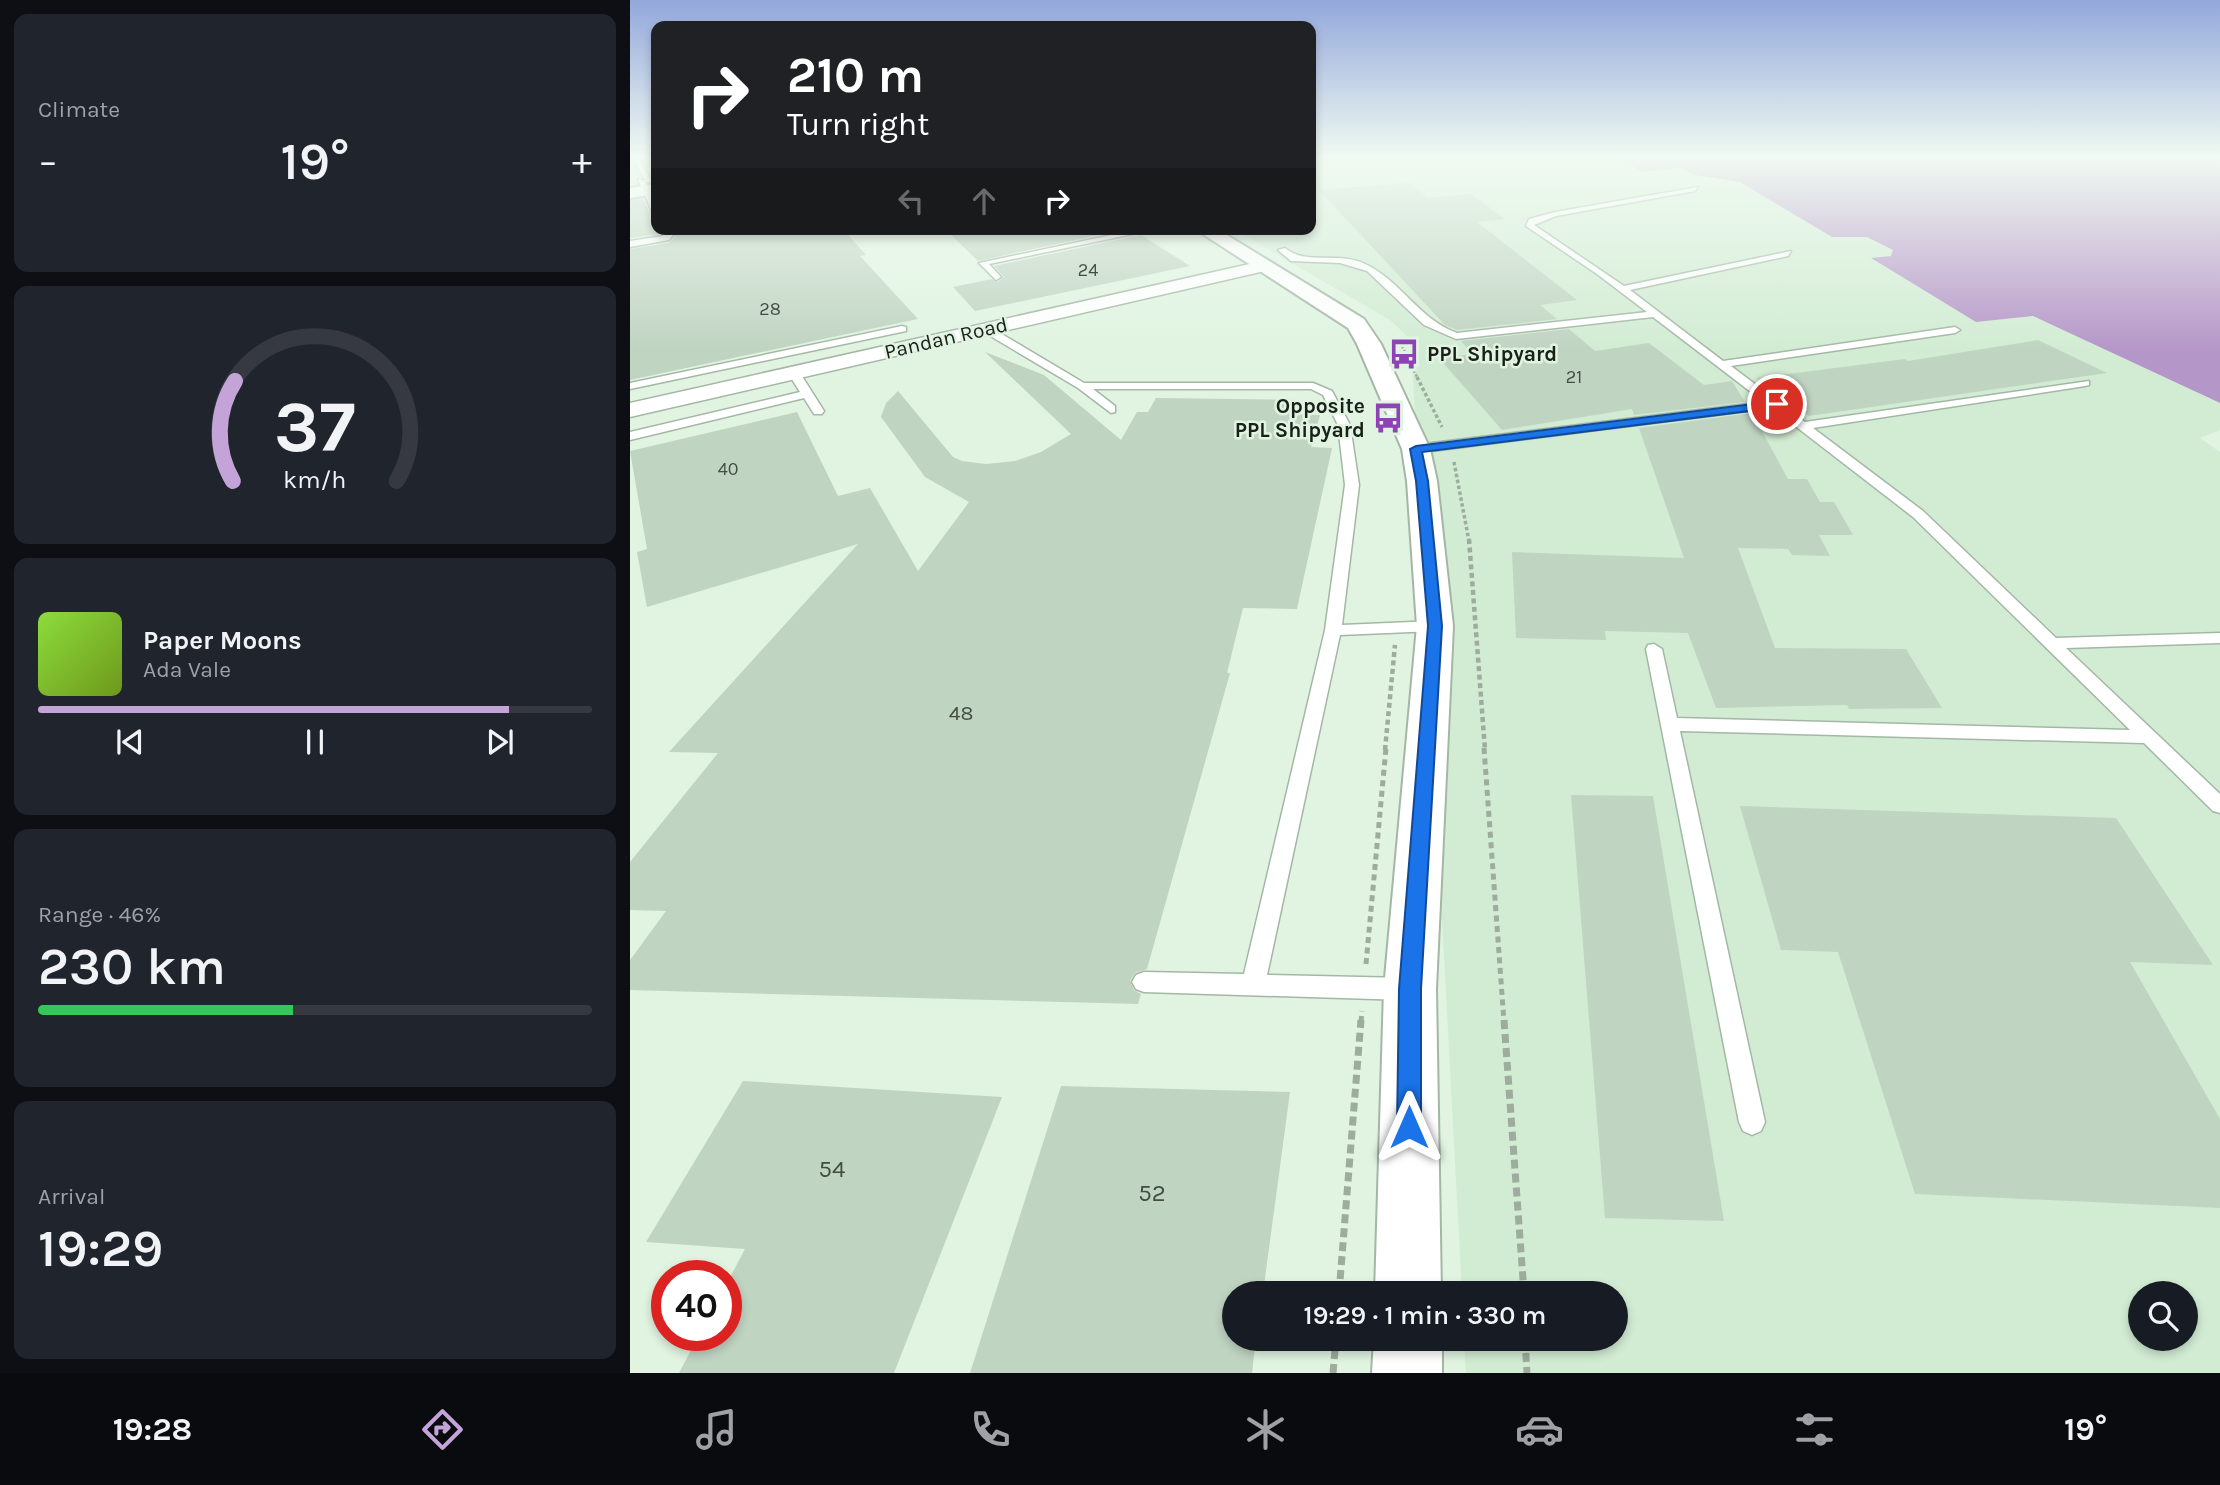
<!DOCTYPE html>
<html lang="en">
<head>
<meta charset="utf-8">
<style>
	:root { --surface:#171b24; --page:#20242c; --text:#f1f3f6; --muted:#9ea1a6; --line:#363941; --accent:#c4a4d8 }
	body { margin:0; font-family:Karla,sans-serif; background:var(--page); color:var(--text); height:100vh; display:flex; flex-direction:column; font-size:26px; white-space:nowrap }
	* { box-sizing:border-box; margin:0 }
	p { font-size:23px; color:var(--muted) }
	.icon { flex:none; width:38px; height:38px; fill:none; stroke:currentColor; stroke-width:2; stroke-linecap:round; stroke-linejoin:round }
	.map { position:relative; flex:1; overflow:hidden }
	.panel { display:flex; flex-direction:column; gap:14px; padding:14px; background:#0d0f14; width:630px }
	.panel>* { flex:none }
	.top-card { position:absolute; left:21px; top:21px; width:665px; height:214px; border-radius:14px; box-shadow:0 4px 10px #0003; background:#202124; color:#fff; overflow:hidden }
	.buttons { position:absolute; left:1498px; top:1281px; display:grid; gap:14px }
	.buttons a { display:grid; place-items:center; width:70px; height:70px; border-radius:50%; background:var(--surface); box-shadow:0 4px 10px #0003; font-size:35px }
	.speed { position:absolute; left:21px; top:1260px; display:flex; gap:14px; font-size:35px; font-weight:700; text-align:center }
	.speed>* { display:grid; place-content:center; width:91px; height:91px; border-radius:50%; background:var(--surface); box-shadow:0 4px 10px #0003; line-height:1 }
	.speed .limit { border:10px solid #d22; background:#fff; color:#111 }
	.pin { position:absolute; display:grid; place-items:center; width:60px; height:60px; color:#fff; margin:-30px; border:4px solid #fff; border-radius:50%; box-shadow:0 2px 7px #0007 }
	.me { position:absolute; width:77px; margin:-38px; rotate:0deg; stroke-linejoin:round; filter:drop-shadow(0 0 5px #0008) }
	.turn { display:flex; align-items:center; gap:24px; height:147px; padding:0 21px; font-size:32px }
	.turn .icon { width:91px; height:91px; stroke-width:2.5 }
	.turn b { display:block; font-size:49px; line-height:60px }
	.lanes { display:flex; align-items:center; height:66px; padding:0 21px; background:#0003; justify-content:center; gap:35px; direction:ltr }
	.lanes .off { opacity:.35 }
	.big { font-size:52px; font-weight:600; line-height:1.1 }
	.panel .card { flex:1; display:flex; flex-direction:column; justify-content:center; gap:10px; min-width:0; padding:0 24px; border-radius:14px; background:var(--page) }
	.panel .dial { align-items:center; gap:0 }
	.dial svg { height:182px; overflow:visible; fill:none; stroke:var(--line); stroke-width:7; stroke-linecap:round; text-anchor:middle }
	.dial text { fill:var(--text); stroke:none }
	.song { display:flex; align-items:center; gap:21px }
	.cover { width:84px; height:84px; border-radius:10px; background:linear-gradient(135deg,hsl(90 70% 55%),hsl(80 70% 35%)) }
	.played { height:7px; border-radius:4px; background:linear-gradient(90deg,var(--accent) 85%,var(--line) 85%) }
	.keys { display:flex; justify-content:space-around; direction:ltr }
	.heat { display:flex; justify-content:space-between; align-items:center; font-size:38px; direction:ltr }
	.charge { height:10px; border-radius:5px; background:linear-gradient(90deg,#34c759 46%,var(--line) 0) }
	.trip { position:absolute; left:592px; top:1281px; width:406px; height:70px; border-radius:35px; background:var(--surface); box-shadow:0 4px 10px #0003; font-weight:600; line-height:70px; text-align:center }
	.menu { display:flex; height:112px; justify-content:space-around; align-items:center; background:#090b0e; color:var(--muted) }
	.menu .icon { width:49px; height:49px }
	.menu .selected { color:var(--accent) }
	.menu b { font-size:32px; color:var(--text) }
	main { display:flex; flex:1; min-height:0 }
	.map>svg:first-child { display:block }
	.built { fill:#d2ecd3; fill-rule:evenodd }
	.water { fill:#b596c8 }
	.building { fill:#c0d4c2 }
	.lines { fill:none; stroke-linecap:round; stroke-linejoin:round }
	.service-casing { stroke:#a4b7a5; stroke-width:3 }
	.minor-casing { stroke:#a4b7a5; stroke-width:3 }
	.tertiary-casing { stroke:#a4b7a5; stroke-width:4 }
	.path-far4 { stroke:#9dac9d; stroke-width:2.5; stroke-dasharray:2.5 2; stroke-linecap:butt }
	.path-far3 { stroke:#9dac9d; stroke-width:3.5; stroke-dasharray:3.5 2.5; stroke-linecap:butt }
	.path-far2 { stroke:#9dac9d; stroke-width:4.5; stroke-dasharray:5 3.5; stroke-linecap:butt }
	.path-far1 { stroke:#9dac9d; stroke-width:5; stroke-dasharray:6 4.5; stroke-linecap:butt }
	.path { stroke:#9dac9d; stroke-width:7; stroke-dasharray:9 5; stroke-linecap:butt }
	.service { fill:#fff; fill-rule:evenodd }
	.minor { fill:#fff; fill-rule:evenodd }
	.tertiary { fill:#fff; fill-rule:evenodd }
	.route { fill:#1a73e8; stroke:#114b97; stroke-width:2 }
	.labels { text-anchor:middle; stroke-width:5; stroke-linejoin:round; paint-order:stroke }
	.far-number-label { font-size:18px; fill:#434d43 }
	.far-street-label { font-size:21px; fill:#192019; stroke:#e0f4e1 }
	.far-poi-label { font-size:21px; font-weight:bold; fill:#192019; stroke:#e0f4e1; text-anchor:start }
	.number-label { font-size:21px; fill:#434d43 }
	.near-number-label { font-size:24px; fill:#434d43 }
</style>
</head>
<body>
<main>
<section class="panel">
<div class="card"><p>Climate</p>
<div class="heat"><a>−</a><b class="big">19°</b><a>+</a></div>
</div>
<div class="card dial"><svg viewBox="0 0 100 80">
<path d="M14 69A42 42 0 1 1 86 69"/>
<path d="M14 69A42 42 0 0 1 15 25" stroke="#c4a4d8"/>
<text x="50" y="56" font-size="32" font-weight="700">37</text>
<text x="50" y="72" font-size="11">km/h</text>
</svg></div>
<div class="card">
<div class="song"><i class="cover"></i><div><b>Paper Moons</b><p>Ada Vale</p></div></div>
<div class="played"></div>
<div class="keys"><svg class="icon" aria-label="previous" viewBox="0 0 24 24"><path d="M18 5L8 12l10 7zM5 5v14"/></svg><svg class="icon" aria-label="pause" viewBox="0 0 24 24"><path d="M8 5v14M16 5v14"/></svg><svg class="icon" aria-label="next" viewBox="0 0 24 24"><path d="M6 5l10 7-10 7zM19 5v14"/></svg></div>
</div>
<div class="card"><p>Range · 46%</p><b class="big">230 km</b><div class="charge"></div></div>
<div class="card"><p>Arrival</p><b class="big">19:29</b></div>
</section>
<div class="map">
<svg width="1590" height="1373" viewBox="0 0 1590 1373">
	<rect width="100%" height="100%" fill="#e0f4e1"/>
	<g class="built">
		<path d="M0,158H26V185L0,188Z"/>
		<path d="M681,158H986L1013,172L1050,168L1065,175L1110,182L1202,237H1237L1264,250L1261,256L1242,259L1346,322L1403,316L1590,403V430L1570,438L1590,452V1373H836L834,1339H985V1293H832L781,340L760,320L603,229H681ZM1510,1293H1556V1339H1510Z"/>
	</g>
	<path class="water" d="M986,158H1590V403L1403,316L1346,322L1241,258L1261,256L1263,250L1237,237H1202L1110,182L1065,175L1050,168L1013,172Z"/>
	<g class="building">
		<path d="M780,183L797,198L841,194L875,219L847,222L947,300L910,305L927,319L827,330L815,325L689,190Z"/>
		<path d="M13,199L20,213L26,217V229L30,234L0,238V200Z"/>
		<path d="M43,229H213L236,255L230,256L288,319L0,380V249L39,243L45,237Z"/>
		<path d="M315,229H496L348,261Z"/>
		<path d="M511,235L560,266L345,311L323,287L362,279L367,282L374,277L364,266Z"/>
		<path d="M939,329L965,351L1019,343L1074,385L1102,381L1115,402L1004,415L1002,409L872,430L809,358L842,354L831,341Z"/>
		<path d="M1408,340L1477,373L1179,416L1127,378L1275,359L1278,361Z"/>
		<path d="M355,352L414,375L491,440L507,412H518L526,398L669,400L665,414L690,415L681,447L702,448L667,609L613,608L597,673H600L517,969L505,973L500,981L504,990L511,994L508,1004L0,990V960L36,911L0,910V862L88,753L39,752L228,544L17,607L7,552L17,549L0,451L167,412L208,496L240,488L288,571L339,502L295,477L251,417L256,403L268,391L323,457L332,461L356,464L385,461L411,452L441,434Z"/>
		<path d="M1122,413L1158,479H1177L1190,502H1204L1223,535H1189L1200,556L1162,555L1158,549L1108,548L1145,648L1276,649L1312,708L1219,709L1217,705L1086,708L1058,633L975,631L976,640L886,638L882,552L1054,558L1009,428Z"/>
		<path d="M941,795L1023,796L1094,1221L975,1218Z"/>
		<path d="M1110,806L1486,818L1583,965L1500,962L1590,1119V1208L1285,1194L1208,952L1151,950Z"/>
		<path d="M113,1081L372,1097L264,1373H49L69,1335H96V1285L115,1249L16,1242Z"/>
		<path d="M431,1086L660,1092L633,1293H604V1339H626L622,1373H340Z"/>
	</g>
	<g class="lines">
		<g class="service-casing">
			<g id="service">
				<path d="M3,158H9L22,182H16Z"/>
				<path d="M8,179L15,181L26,205V214L22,212Z"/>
				<path d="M1068,187L1065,191L926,216L904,225L994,286L1161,251L1158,256L1000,290L1093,361L1325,327L1330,330L1325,333L1101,366L1175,422L1459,381V385L1455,386L1183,428L1293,511L1426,638L1590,633V643L1436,648L1590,794V813L1583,811L1514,743L1050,731L1135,1122L1131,1131L1122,1135L1113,1131L1109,1122L1016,649L1018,645L1024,644L1032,649L1047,718L1500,730L1283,517L1142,408L786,453L780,449L786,445L1134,402L1023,317L826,339L794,325L737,271L710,263L661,261L648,250L655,248C674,265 708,252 733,263C770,279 788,319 827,333L1017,312L967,274L896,226L899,219L925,212Z"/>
				<path d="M32,229H40L43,235L39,240L0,247V241L33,236Z"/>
				<path d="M510,229H527L359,264L371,277L366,280L349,263Z"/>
				<path d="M272,326L276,327V331L0,389V383Z"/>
				<path d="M352,327H360L454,383H683L702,391L720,425L729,485L712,625L805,621L813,626L805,631L710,635L637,975L776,978L784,982L788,989L784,996L776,1000L514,992L506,989L502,982L506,975L514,972L614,974L695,630L715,485L708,425L693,395L681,389H463L485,406V412L481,413L448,388L352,331Z"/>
				<path d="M164,370L170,373L194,411L192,414H184L174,398L0,440V432L170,392L158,373Z"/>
			</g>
		</g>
		<g class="minor-casing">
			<path id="minor" d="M633,261L639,262L642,266L639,270L0,417V403Z"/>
		</g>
		<g class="tertiary-casing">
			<g id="tertiary">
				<path d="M26,184V194L0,198V188Z"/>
				<path d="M565,229H587L734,319L751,344L800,449L807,481L823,626L806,989L811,1293H745L754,989L787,626L777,481L772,449L727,344L718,328Z"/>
				<path d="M744,1339H812V1373H742Z"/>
			</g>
		</g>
		<path class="path-far4" d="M768,338L788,379"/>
		<g class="path-far3">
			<path d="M787,377L812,427"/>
			<path d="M824,462L839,541"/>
		</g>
		<g class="path-far2">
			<path d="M839,539L855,750"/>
			<path d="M755,750L765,645"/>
		</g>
		<g class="path-far1">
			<path d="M854,748L874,1022"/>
			<path d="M736,964L756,748"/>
			<path d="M731,1022L732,1011"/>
		</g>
		<g class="path">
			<path d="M874,1020L894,1293"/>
			<path d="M709,1293L731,1020"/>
			<path d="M895,1339L897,1373"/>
			<path d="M703,1373L706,1339"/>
		</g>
		<use href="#service" class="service"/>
		<use href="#minor" class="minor"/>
		<use href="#tertiary" class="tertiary"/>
	</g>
	<linearGradient id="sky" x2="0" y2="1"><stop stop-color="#93a8db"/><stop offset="0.45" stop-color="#f1faf2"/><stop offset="1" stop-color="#f1faf2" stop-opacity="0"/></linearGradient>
	<rect width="1590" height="350" fill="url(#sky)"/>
	<path class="route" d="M1147,401L1151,402V407L792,452L798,481L812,626L791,989V1127L787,1136L779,1139L770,1136L767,1127L769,989L798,626L786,481L780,449L786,446Z"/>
	<defs>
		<g id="bus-bare" transform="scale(2.415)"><path d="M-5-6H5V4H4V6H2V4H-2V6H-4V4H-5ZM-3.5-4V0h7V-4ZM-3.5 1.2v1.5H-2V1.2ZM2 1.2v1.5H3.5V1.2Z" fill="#8e43b4" stroke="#e0f4e1" stroke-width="2.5" paint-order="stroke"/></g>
	</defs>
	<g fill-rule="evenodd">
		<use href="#bus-bare" x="774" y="354"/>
		<use href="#bus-bare" x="758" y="418"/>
	</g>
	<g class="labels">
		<g class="far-number-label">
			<text x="458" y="276">24</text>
			<text x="140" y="315">28</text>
			<text x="944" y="383">21</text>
			<text x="98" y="475">40</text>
		</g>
		<g class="far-street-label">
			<text transform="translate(316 338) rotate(-13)" y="7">Pandan Road</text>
		</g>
		<g class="far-poi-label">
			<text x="797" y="361">PPL Shipyard</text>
			<text x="735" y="413" text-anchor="end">Opposite<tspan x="735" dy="24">PPL Shipyard</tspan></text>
		</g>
		<g class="number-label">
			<text x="331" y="720">48</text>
		</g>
		<g class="near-number-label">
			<text x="202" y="1177">54</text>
			<text x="522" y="1201">52</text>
		</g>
	</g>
</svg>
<div class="buttons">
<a><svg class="icon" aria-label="search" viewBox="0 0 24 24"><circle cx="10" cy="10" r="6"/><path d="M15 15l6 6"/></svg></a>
</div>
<div class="speed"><div class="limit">40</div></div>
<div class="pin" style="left:1147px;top:404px;background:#d93025"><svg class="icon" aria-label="arrive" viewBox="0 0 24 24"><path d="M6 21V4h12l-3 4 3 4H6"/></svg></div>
<svg class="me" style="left:779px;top:1127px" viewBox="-20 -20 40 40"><path d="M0-17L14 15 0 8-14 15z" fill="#1a73e8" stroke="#fff" stroke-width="4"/></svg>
<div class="trip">19:29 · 1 min · 330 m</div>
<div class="top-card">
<div class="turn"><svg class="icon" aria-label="right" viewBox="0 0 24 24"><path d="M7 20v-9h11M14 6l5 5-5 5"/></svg><div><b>210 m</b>Turn right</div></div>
<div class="lanes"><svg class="icon off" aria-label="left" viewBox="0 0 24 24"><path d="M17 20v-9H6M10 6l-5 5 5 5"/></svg><svg class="icon off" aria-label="ahead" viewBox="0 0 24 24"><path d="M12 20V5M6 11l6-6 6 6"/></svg><svg class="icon" aria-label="right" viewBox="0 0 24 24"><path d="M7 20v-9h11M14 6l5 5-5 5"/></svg></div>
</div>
</div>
</main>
<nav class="menu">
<b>19:28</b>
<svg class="icon selected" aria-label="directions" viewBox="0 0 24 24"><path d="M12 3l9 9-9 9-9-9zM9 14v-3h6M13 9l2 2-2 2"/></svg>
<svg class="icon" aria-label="music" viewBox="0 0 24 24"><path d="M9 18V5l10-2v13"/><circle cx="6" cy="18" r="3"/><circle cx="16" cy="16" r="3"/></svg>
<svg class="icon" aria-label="phone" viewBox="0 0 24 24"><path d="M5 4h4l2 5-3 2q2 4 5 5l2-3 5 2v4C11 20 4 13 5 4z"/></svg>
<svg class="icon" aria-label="climate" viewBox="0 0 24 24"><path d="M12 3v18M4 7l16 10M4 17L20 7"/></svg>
<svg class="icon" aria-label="car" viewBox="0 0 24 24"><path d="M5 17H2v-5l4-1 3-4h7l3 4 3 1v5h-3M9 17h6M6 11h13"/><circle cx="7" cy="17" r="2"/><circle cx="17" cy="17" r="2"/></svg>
<svg class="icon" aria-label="filters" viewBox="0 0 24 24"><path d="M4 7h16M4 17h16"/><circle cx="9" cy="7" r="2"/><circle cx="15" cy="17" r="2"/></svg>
<b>19°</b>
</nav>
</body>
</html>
